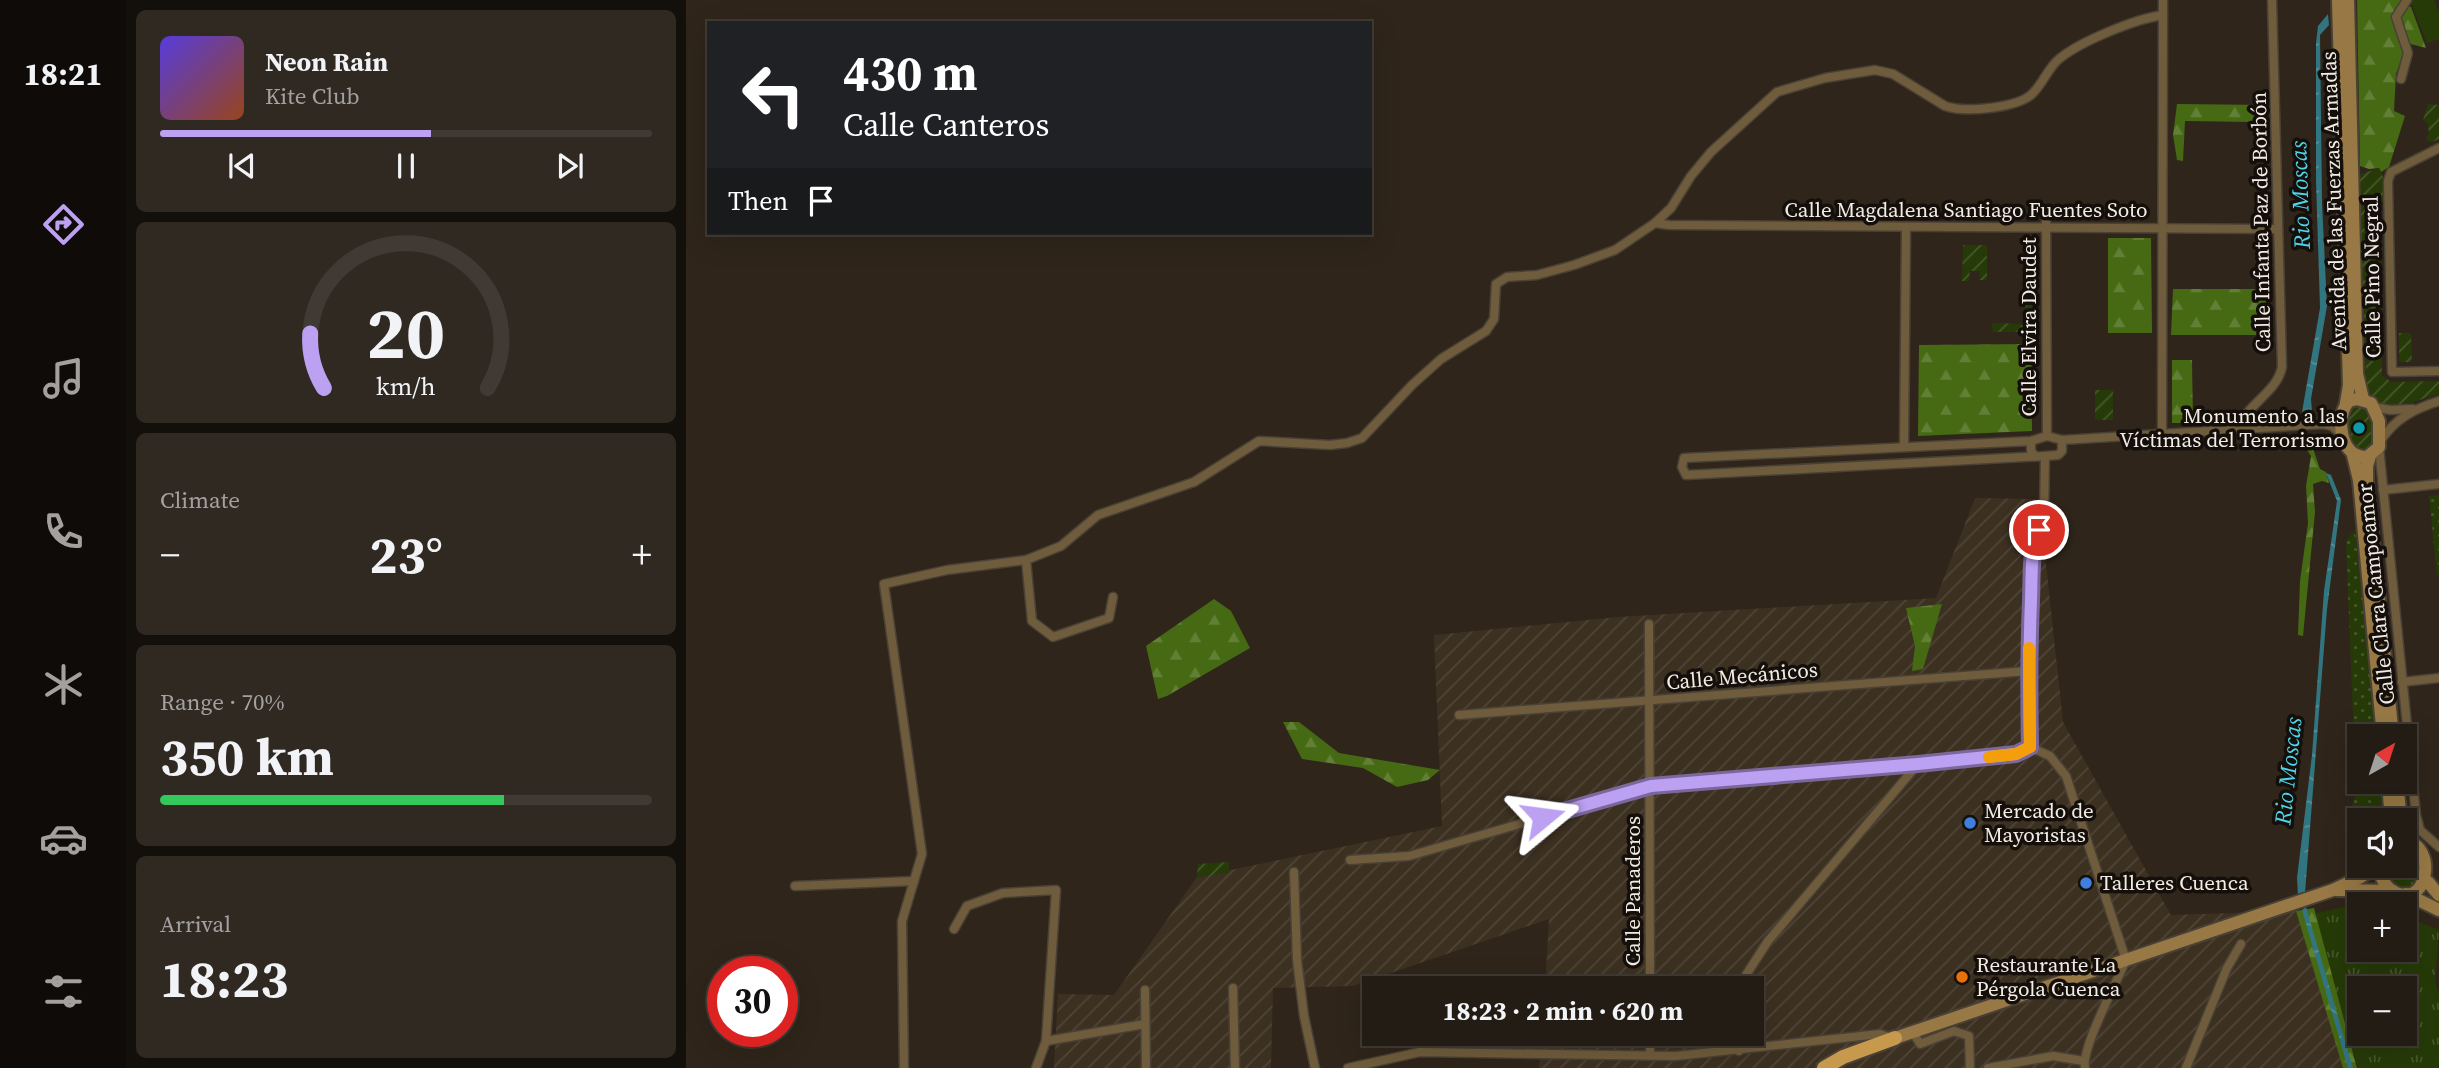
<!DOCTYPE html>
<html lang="en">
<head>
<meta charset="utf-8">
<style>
	:root { --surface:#231c14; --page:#2f2922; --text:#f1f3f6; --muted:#a3a1a0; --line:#403a34; --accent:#bca0f2 }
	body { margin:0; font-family:"Source Serif 4",serif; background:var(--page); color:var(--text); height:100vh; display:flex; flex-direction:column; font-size:26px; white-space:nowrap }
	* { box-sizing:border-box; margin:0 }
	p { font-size:23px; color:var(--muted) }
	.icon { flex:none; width:38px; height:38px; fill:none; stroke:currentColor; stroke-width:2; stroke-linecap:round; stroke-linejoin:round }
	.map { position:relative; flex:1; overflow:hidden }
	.side { display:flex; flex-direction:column; gap:10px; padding:10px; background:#130f0b; width:560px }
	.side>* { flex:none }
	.banner { position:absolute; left:21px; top:21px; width:665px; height:214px; border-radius:0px; box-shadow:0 7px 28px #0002,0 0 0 2px var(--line); background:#202124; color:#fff; overflow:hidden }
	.needle { width:46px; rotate:39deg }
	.tools { position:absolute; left:1661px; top:724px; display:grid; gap:14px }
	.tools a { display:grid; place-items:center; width:70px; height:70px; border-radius:0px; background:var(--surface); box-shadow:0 7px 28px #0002,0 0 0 2px var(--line); font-size:35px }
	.speed { position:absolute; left:21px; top:956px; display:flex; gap:14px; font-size:35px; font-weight:700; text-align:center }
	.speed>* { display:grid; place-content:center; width:91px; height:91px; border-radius:50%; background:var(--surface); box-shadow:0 7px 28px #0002,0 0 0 2px var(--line); line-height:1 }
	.speed .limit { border:10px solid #d22; background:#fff; color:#111 }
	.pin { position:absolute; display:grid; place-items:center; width:60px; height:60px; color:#fff; margin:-30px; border:4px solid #fff; border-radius:50%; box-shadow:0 2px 7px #0007 }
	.me { position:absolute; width:77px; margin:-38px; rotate:74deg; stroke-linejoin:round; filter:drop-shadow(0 0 5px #0008) }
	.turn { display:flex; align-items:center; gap:24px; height:147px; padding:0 21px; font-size:32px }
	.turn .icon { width:91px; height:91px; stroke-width:2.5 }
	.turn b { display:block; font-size:49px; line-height:60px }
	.then { display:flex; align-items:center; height:66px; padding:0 21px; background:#0003; gap:14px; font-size:26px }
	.big { font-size:52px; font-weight:700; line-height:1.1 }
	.side .card { flex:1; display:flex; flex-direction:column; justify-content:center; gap:10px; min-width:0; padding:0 24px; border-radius:10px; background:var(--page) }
	.side .dial { align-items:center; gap:0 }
	.dial svg { height:182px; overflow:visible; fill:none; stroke:var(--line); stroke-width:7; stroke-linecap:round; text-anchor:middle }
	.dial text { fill:var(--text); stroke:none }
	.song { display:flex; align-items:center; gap:21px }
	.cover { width:84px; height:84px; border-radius:10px; background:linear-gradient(135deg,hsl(250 70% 55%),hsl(20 70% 35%)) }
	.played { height:7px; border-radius:4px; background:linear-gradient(90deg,var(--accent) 55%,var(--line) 55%) }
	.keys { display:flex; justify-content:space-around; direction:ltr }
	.heat { display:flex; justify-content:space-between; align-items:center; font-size:38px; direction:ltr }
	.charge { height:10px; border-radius:5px; background:linear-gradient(90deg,#34c759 70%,var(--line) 0) }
	.trip { position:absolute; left:676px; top:976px; width:402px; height:70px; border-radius:0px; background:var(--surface); box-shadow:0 7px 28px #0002,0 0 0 2px var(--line); font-weight:700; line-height:70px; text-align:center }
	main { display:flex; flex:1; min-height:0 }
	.menu { display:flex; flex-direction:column; width:126px; justify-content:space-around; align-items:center; background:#0e0b08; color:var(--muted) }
	.menu .icon { width:49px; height:49px }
	.menu .selected { color:var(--accent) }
	.menu b { font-size:32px; color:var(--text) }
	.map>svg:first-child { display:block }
	.industrial { fill:url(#industrial-furrows) }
	.grass { fill:url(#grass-tufts); fill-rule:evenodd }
	.forest { fill:url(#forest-firs) }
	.park { fill:url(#park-dots) }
	.garden { fill:url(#garden-furrows) }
	.pitch { fill:#263a08 }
	.water { fill:url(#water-ripples) }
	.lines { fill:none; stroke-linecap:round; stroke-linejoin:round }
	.minor-casing { stroke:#4a4136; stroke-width:11 }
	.secondary-casing { stroke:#4a4136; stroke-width:16 }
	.trunk-casing { stroke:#4a4136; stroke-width:18 }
	.minor { stroke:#6f5c3c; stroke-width:8 }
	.secondary { stroke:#987945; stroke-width:12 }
	.trunk { stroke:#c6994d; stroke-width:14 }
	.route-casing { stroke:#7a689d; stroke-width:18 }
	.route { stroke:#bca0f2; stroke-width:12 }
	.slow { stroke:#f59e0b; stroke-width:12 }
	.culture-dot { fill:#0f9aa8; stroke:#140f0a; stroke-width:2.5 }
	.shop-dot { fill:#3f7fe0; stroke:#140f0a; stroke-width:2.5 }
	.food-dot { fill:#e8710a; stroke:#140f0a; stroke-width:2.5 }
	.labels { text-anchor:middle; stroke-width:7; stroke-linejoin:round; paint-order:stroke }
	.street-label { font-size:21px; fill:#f3ece5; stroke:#140f0a }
	.poi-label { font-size:21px; fill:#f3ece5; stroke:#140f0a; text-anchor:start }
	.water-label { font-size:23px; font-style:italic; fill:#4fd4ea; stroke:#140f0a }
</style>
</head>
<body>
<main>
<nav class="menu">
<b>18:21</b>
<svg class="icon selected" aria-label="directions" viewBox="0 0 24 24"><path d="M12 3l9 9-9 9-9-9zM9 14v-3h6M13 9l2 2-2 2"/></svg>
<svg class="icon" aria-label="music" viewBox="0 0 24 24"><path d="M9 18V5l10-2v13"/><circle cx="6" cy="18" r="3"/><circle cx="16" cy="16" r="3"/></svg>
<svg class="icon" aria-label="phone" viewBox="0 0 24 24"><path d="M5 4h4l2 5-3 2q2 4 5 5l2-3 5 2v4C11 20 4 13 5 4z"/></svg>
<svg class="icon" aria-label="climate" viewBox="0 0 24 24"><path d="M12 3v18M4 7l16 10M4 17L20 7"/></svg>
<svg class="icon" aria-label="car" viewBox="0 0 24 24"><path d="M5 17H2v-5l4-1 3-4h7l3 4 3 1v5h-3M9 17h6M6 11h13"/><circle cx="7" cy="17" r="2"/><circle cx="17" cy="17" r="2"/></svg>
<svg class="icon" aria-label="filters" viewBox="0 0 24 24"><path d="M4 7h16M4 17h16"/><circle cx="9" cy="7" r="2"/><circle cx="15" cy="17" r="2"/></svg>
</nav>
<section class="side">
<div class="card">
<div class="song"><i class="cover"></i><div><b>Neon Rain</b><p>Kite Club</p></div></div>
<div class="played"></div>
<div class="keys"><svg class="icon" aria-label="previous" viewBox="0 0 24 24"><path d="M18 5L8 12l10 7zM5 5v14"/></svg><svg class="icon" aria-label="pause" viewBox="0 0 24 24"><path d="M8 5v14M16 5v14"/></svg><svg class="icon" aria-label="next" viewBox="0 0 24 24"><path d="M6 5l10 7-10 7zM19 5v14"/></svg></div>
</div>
<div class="card dial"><svg viewBox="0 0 100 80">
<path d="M14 69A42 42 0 1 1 86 69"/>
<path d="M14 69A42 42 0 0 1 8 45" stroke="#bca0f2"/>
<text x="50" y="56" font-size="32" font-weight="700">20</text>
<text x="50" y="72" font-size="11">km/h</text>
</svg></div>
<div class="card"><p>Climate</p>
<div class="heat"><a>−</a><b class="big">23°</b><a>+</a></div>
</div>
<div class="card"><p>Range · 70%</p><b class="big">350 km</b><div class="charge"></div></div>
<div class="card"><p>Arrival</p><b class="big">18:23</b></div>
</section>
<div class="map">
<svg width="1753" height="1068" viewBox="0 0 1753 1068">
	<defs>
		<pattern id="industrial-furrows" width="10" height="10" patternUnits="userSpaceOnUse" patternTransform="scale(1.75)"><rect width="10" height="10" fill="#3c3021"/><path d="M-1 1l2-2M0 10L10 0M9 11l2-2" fill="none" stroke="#4f4436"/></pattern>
		<pattern id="grass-tufts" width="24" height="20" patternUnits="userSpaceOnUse" patternTransform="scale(1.75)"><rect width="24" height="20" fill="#263a08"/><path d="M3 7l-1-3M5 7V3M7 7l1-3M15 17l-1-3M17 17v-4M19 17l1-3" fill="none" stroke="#46572c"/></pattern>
		<pattern id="forest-firs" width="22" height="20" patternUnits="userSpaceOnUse" patternTransform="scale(1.75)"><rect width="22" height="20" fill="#466913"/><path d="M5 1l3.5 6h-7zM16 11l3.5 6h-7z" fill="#617f35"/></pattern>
		<pattern id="park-dots" width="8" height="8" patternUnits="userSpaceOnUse" patternTransform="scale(1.75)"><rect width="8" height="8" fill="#263a08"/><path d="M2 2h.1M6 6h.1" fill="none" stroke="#46572c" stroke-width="1.8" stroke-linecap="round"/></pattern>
		<pattern id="garden-furrows" width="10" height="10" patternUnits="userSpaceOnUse" patternTransform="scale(1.75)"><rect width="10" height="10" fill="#263a08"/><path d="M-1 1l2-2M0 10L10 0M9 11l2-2" fill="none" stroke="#46572c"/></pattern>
		<pattern id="water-ripples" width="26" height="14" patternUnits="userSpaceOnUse" patternTransform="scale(1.75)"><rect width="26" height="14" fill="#317581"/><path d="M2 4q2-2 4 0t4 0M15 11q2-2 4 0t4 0" fill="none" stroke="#598f99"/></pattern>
	</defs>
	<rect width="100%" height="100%" fill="#2f251a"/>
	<path class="industrial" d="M1289,498L1353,499L1377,722L1485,915L1610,911L1659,1068H853L856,1034H1066V989H859L863,919L667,986L587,988L585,1068H368L372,994L428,995L511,877L756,826L748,635L931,617L1250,598Z"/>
	<g class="grass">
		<path d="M1719,848L1731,850L1739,880L1721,889C1708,887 1701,880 1700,866H1718Z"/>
		<path d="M1678,902L1685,905H1673V950H1718L1719,917L1753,930L1749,983L1753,992V1068H1672L1628,914ZM1673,989H1718V1034H1673Z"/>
	</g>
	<g class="forest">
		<path d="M1671,0H1716L1705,18L1718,52L1710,74L1708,111L1719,116L1703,167L1695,172L1693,168L1683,169L1674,166Z"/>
		<path d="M1721,6L1725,7L1740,48L1721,43L1714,16Z"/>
		<path d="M1491,104L1582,105V159L1571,160L1567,122L1499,121L1497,161L1491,160L1487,135Z"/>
		<path d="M1422,238H1465L1466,333H1422Z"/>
		<path d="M1487,289H1582L1584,335H1485Z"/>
		<path d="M1345,344L1346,431L1232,436L1233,345Z"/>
		<path d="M1486,360H1506L1507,423H1486Z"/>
		<path d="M1622,434L1634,469L1640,472L1643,483L1636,481L1627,484L1629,512L1617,636L1612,635L1614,581L1622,523L1620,486L1625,456L1621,450L1591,439Z"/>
		<path d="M528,599L545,611L564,648L481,696L472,699L460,646Z"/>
		<path d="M1256,604L1237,669L1226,671L1229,646L1220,608Z"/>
		<path d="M597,722H613L653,753L754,770L742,780L711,787L677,768L616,759Z"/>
		<path d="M1628,908L1671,1068H1657L1610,911Z"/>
	</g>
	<g class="park">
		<path d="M1753,495V575H1751L1743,496Z"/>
		<path d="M1669,530L1691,737H1673V782H1696L1698,821H1673V863L1665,809L1670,794L1660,541Z"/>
	</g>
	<g class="garden">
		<path d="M1742,104L1753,105V139L1746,142L1740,140L1743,133L1741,122L1737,120Z"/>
		<path d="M1693,168L1698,179V202L1693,203L1696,375L1705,382L1753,381V394L1714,406L1693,403L1684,394L1680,382L1673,175Z"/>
		<path d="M1277,245H1301V280H1294L1293,271H1284L1283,281H1276Z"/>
		<path d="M1340,246H1347V332H1307L1306,323L1339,324Z"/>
		<path d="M1713,333H1725L1726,362H1713Z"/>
		<rect x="1409" y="390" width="18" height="30"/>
		<path d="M1672,405L1682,410C1686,422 1689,437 1683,449L1675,453L1661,438V410Z"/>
		<path d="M543,862V873L511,877L512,864Z"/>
	</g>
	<path class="pitch" d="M1728,0H1748L1753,13V39L1741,43L1724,1Z"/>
	<g class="water">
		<path d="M1642,14L1643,25L1634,35L1636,203L1641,306L1625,399L1626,411L1616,412L1634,308L1630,180V43L1632,26Z"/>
		<path d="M1640,473L1645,475L1655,500L1641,609L1619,893L1612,896L1611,878L1626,755L1638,591L1651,501Z"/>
		<path d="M1620,907L1667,1068H1662L1616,910Z"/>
	</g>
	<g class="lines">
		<g class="minor-casing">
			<g id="minor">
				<path d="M1715,79L1722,53L1710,17L1721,0"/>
				<path d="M1753,148L1705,172L1702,181L1706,372L1753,371"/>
				<path d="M1360,219L1361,436"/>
				<path d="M969,223L983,225L1592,229"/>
				<path d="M1688,407L1704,410L1727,409"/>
				<path d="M1552,429C1560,404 1591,393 1596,367L1586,0"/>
				<path d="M1476,433L1477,0"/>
				<path d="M1376,440L1637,424L1646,426L1656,435"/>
				<path d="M1695,440C1710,418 1728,409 1753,401"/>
				<path d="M1345,441L998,458L996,467L1000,475L1359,456L1372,455L1376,451V440L1361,436L1345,441V451L1349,456"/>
				<path d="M1218,447L1220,227"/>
				<path d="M1693,447L1730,815L1734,830L1753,847"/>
				<path d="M1359,456L1358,518L1347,543L1342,671L1344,747L1364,756L1380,776L1440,960C1431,982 1395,1048 1399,1068"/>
				<path d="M1697,490L1753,484"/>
				<path d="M340,560L346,621L367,637L423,618L427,597"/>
				<path d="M963,624L964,989"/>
				<path d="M1716,682L1753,678"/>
				<path d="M773,715L1342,671"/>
				<path d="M664,860L723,856L965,786L1232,764L1330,754L1344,747"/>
				<path d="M608,872L611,960L618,1016L629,1068"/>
				<path d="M109,886L228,881"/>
				<path d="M268,929L281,906L317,893L370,890L360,1041L350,1068"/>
				<path d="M547,988L549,1068"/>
				<path d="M1059,989L1060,975L1082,941L1232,764"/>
				<path d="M459,990L460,1068"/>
				<path d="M1227,1032L1234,1044L1268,1031L1283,1036L1284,1068"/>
				<path d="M360,1041L459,1024"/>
				<path d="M1053,1051L1054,1034"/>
				<path d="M964,1054V1034"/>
				<path d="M218,1068L216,921L236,854L198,584L261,570L340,560L375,546L412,515L508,482L573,441L644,445L661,443L676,438L726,385L755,359L800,331L808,319L810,284L821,277L851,275L888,265L929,250L969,223L985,208L1005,176L1025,152L1091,92L1139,78L1189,70L1207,74L1259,106C1279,113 1333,108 1347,93C1358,82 1362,68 1373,59C1395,41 1449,19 1477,15"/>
				<path d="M662,1068L734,1052L990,1056L1194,1034L1206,1038"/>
				<path d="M1302,1068L1367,1056L1398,1061"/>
				<path d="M1500,1068L1541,968L1555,944"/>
			</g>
		</g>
		<g class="secondary-casing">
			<g id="secondary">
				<path d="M1652,0L1663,385L1660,403"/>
				<path d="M1662,0L1671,374L1677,399"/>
				<path d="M1671,399L1685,403L1693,421V447L1681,457C1653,458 1649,415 1663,401Z"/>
				<path d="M1667,455L1673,480L1697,737"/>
				<path d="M1684,456L1681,466V482L1707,737"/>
				<path d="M1702,782L1705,821"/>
				<path d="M1711,782L1715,821"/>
				<path d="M1694,866C1694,876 1697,884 1705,890C1742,914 1753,844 1718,841"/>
				<path d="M1742,882L1753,895"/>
				<path d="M1651,890L1707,891"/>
				<path d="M1720,894L1753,910"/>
				<path d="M1209,1038L1647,890L1675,877L1690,866"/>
			</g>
		</g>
		<g class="trunk-casing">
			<path id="trunk" d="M1138,1068L1157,1057L1209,1038"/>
		</g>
		<use href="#minor" class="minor"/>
		<use href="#secondary" class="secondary"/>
		<use href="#trunk" class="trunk"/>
	</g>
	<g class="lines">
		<g class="route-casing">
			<path id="route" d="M857,817L965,786L1232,764L1330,754L1344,747C1343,698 1343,649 1345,600C1346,577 1344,552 1353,530"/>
		</g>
		<use href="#route" class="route"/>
		<path class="slow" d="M1303,757L1330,754L1344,747L1343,648"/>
	</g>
	<circle class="culture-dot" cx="1673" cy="428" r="7"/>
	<g class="shop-dot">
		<circle cx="1284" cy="823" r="7"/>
		<circle cx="1400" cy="883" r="7"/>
	</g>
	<circle class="food-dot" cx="1276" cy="977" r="7"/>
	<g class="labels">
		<g class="street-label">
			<text transform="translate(1648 201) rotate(-92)" y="7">Avenida de las Fuerzas Armadas</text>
			<text x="1280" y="217">Calle Magdalena Santiago Fuentes Soto</text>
			<text transform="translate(1575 222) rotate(-91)" y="7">Calle Infanta Paz de Borbón</text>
			<text transform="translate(1686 277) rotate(-91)" y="7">Calle Pino Negral</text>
			<text transform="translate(1343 327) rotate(-90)" y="7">Calle Elvira Daudet</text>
			<text transform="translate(1690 594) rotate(-96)" y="7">Calle Clara Campoamor</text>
			<text transform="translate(1056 676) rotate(-5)" y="7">Calle Mecánicos</text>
			<text transform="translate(947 891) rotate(-90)" y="7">Calle Panaderos</text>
		</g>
		<g class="poi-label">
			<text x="1659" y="423" text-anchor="end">Monumento a las<tspan x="1659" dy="24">Víctimas del Terrorismo</tspan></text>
			<text x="1298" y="818">Mercado de<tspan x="1298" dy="24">Mayoristas</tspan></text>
			<text x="1414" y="890">Talleres Cuenca</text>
			<text x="1290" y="972">Restaurante La<tspan x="1290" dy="24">Pérgola Cuenca</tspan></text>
		</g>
		<g class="water-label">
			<text transform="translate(1614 195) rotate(-92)" y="8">Rio Moscas</text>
			<text transform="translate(1602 771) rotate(-84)" y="8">Rio Moscas</text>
		</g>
	</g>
</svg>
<div class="tools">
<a><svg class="needle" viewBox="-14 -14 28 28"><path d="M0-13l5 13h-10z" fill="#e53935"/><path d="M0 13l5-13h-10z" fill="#a3a1a0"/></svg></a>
<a><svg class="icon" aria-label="sound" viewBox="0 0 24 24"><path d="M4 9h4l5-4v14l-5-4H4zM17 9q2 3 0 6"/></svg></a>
<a>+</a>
<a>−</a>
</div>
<div class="speed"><div class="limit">30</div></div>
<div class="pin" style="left:1353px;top:530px;background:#d93025"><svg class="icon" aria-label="arrive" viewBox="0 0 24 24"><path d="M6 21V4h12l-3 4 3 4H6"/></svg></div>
<svg class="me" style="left:857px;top:817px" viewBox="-20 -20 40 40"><path d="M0-17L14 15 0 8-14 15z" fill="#bca0f2" stroke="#fff" stroke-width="4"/></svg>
<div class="trip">18:23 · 2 min · 620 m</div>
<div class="banner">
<div class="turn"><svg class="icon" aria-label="left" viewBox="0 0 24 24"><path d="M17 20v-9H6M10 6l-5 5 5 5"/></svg><div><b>430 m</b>Calle Canteros</div></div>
<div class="then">Then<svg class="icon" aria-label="arrive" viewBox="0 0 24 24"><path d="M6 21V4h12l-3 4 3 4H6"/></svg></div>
</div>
</div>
</main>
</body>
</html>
